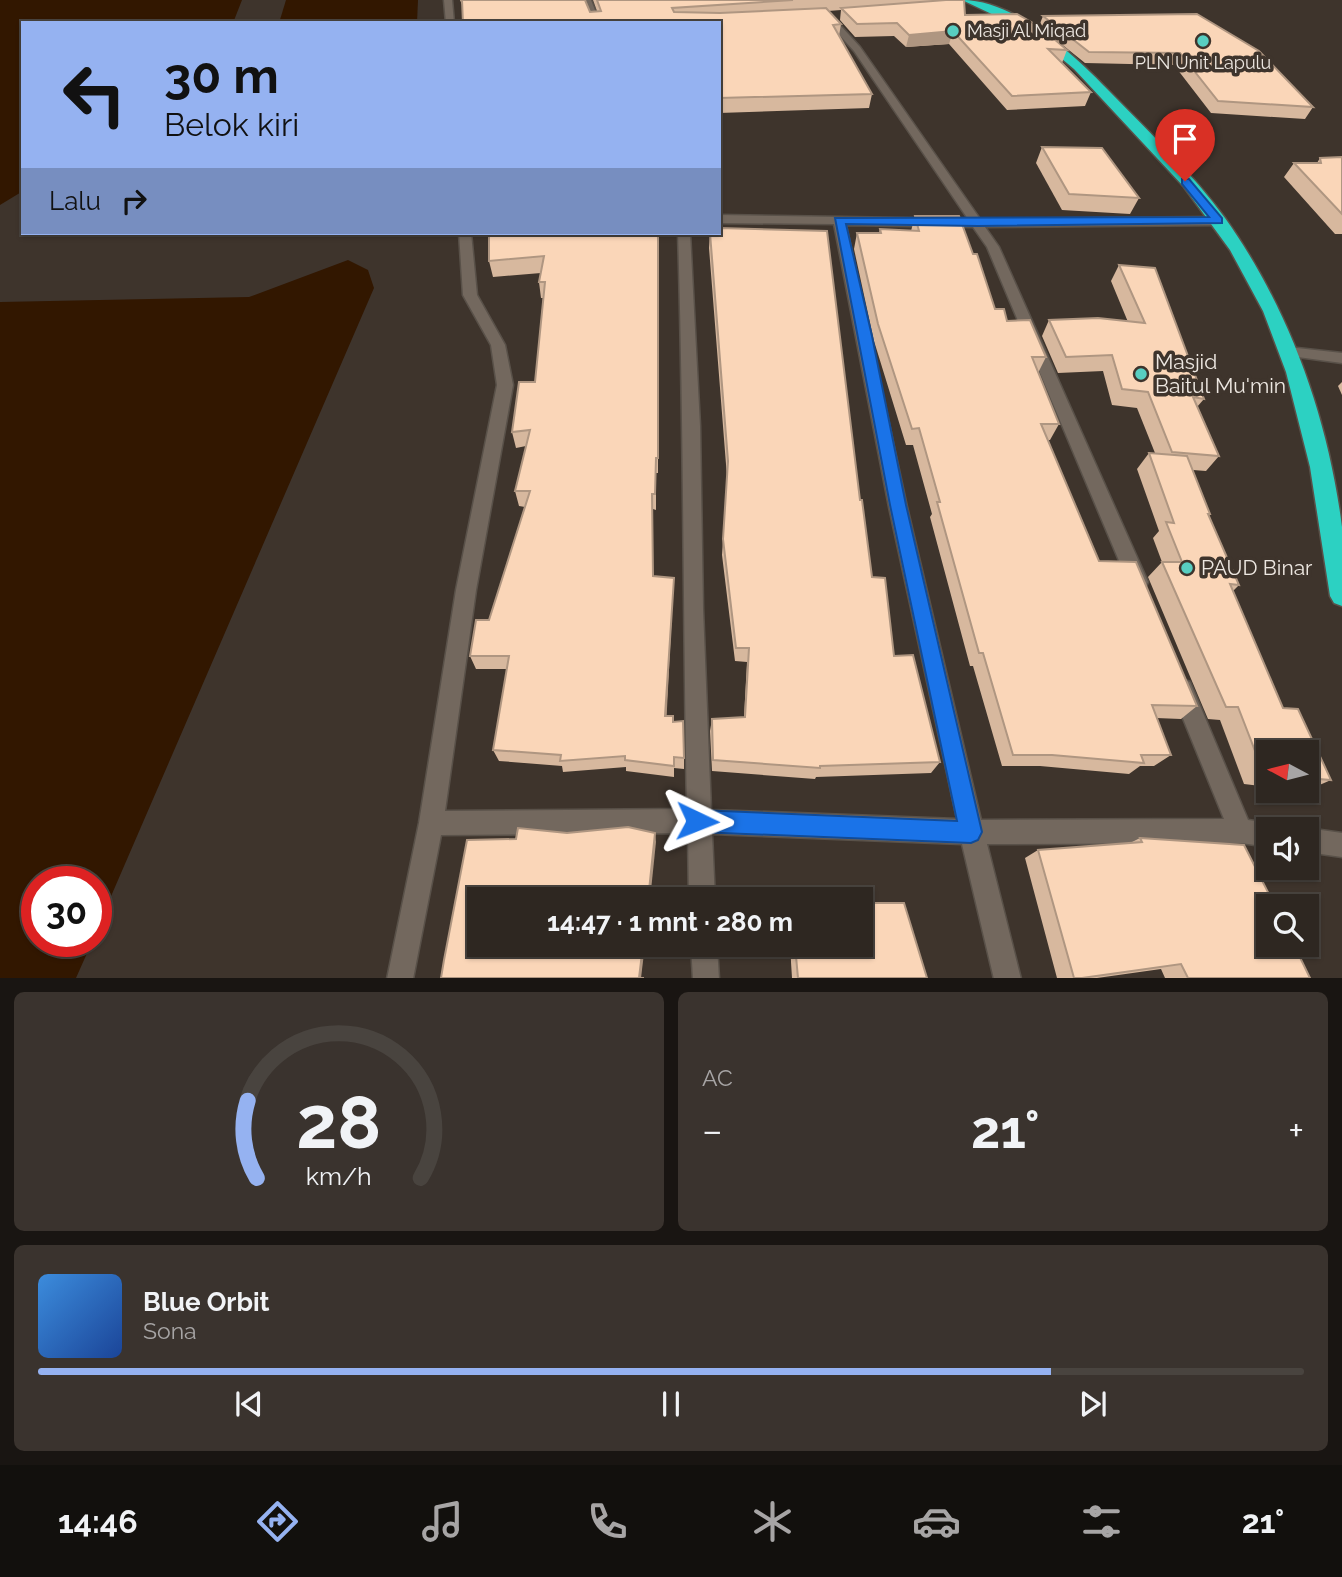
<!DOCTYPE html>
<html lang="id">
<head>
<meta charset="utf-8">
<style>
	:root { --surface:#2e2721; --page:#3a332e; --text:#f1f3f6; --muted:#a7a5a5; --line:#49443f; --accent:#95b2f1 }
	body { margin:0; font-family:Raleway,sans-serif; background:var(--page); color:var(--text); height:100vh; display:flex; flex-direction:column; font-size:26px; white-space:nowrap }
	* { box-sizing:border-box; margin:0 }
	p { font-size:23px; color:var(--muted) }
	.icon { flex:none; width:38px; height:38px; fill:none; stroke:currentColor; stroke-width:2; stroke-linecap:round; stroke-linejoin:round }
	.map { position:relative; height:978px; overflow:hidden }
	.drawer { display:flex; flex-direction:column; gap:14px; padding:14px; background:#191512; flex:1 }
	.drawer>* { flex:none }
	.hud { position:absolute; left:21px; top:21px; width:700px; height:214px; border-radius:0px; box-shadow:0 2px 5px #0004,0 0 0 2px var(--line); background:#95b2f1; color:#111; overflow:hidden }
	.needle { width:46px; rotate:277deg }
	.tools { position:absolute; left:1256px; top:740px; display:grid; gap:14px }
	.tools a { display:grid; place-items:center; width:63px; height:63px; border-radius:0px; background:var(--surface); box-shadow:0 2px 5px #0004,0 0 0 2px var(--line); font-size:35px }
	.speed { position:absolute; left:21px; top:866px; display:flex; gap:14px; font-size:35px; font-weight:700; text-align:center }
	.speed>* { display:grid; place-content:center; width:91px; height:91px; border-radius:50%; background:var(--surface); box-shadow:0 2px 5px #0004,0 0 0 2px var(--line); line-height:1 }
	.speed .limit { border:10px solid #d22; background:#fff; color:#111 }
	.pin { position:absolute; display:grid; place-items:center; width:60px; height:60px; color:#fff; margin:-72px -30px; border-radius:50% 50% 50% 0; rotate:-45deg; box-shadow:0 0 7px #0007 }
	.pin .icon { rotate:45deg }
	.me { position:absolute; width:77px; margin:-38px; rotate:92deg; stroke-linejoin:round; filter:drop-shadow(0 0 5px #0008) }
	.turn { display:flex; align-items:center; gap:24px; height:147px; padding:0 28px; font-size:32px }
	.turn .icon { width:91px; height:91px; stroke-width:2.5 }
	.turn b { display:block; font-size:49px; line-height:60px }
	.then { display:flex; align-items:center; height:66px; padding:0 28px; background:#0003; gap:14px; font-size:26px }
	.big { font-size:52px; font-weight:700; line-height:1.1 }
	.drawer .card { flex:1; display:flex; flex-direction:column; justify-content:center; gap:10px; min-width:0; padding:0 24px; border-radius:10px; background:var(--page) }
	.drawer .dial { align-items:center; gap:0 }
	.dial svg { height:182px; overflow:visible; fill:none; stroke:var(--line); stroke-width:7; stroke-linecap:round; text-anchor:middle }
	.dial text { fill:var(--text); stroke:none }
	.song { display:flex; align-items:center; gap:21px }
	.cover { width:84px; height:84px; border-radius:10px; background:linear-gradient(135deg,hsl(210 70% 55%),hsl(220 70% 35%)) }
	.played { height:7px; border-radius:4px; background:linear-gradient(90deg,var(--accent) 80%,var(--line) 80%) }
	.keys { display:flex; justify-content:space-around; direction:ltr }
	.heat { display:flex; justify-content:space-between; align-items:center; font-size:38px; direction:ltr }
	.drawer .tiles { flex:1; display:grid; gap:14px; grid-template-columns:1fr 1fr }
	.card:last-child { grid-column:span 2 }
	.trip { position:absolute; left:467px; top:887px; width:406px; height:70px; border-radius:0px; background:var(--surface); box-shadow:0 2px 5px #0004,0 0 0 2px var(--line); font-weight:700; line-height:70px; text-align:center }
	.tabs { display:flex; height:112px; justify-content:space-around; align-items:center; background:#12100d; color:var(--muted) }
	.tabs .icon { width:49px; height:49px }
	.tabs .active { color:var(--accent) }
	.tabs b { font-size:32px; color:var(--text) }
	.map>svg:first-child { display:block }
	.water { fill:#321700 }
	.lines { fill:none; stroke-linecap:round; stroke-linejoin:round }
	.street-casing { stroke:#595149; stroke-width:3 }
	.highway-casing { stroke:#595149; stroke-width:3 }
	.street { fill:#73685e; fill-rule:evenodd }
	.highway { fill:#2cd1c2; fill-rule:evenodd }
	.wall { fill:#d7b89e }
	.shaded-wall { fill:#af9681 }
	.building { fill:#fad6b8; stroke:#af9681; stroke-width:2 }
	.route { fill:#1a73e8; stroke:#114b97; stroke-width:2 }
	.poi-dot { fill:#58cec1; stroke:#3e342c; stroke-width:2.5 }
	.labels { text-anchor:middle; stroke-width:7; stroke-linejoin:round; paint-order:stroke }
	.far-poi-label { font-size:18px; fill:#ede7e1; stroke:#3e342c; text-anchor:start }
	.poi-label { font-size:21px; fill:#ede7e1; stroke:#3e342c; text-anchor:start }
</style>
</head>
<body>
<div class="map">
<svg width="1342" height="979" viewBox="0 0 1342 979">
	<rect width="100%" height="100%" fill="#3e342c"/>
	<g class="water">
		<path d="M0,0H242L233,23H23V191L0,205Z"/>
		<path d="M286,0H418L417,23H279Z"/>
		<path d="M348,260L368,270L374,288L96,931V882H37V942H92L76,978H0V302L249,297Z"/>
	</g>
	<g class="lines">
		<g class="street-casing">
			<g id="street">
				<path d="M444,0H452L454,23H446Z"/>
				<path d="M583,0H591L600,23H592Z"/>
				<path d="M824,14H830L860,47L980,219L1218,217L1224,221L1218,225L985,227L999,247L1148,582L1145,588L1138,590L1131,588L1128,582L987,247L973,227L846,225L907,507L981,820L1224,819L1171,689L1174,682L1182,679L1190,682L1248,820L1269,823L1279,830H1269V847L1241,843L987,844L1021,979H994L962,844L712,834L715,900H689L688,833L441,835L413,979H387L419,823L456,590L497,385L491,345L463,295L459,233H471L477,295L505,345L513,385L476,590L445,811L687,809C683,617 684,425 678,233H690L700,426L703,609L711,810L957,819L889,507L834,224L719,223V215L968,219L854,51L824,18Z"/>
				<path d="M1288,347L1342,353V363L1283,355L1281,352Z"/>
				<path d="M1307,828L1342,833V857L1307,852V830H1303Z"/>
				<path d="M691,945H717L719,979H693Z"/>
			</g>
		</g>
		<g class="highway-casing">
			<path id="highway" d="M962,0C1016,0 1076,56 1111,93C1150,133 1192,173 1225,218C1289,308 1328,417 1342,527C1342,553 1342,580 1342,606L1334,603L1330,596L1310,467L1286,372L1263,311L1230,250L1184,187L1074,69L1037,38L1015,25Z"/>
		</g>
		<use href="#street" class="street"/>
		<use href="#highway" class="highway"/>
	</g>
	<g class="wall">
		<path d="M460,0H585L590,12L597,11L593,0H964L965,15L1067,50L1062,63H1061L1091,92L1085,106L1007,110L949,44L906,47L894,36L855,37L840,20L841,10L828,11L841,24L839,36L872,94L869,108L719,113V23L463,7Z"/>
		<path d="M1197,14L1313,107L1305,119L1211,113L1174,65L1085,63L1039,26L1043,16Z"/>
		<path d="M1042,147L1139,198L1130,214L1062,210L1036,163Z"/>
		<path d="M1342,157V234H1335L1284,177L1294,163H1317L1320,158Z"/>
		<path d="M915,216L973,254L995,309L1046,357L1038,373L1059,424L1050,440H1048L1099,561L1197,706L1181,719L1156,718L1171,755L1154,766H1140L1129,774L1040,766H1002L973,666H970L930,517L932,514L913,445H906L874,341L854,249L857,233H879L880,229L911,231Z"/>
		<path d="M658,233V473H656V510L653,509V576L673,592L666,716L673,722L684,758V769L674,768V777L626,771V767L563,772L562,766L499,761L493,750L507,669H476L470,656L489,620L525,507L519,506L515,491L526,446L516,448L512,432L535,382L543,298H541L539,282L541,273L493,277L489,261Z"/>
		<path d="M710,233L860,500L872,577L894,656L940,762L931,773L816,777L815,779L712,771L710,731L712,719L744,717L747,662L735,661L722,555L727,477L709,248Z"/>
		<path d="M1119,265L1204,399L1197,407L1219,456L1206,471L1193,470L1210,514L1209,516L1239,585L1233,591L1283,708L1331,780L1308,790H1307V752H1269V787L1244,784L1220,720L1208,719L1148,577L1162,562L1153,538L1159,531L1137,469L1149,453H1155L1137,408L1112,405L1103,371L1058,373L1042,336L1049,320L1128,322L1111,281Z"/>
		<path d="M1342,382V395L1338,386Z"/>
		<path d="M1140,838L1310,978H1165L1161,969L1097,978H1057L1025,858L1038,850L1130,843Z"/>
		<path d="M790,945H861L927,978H792Z"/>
	</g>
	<g class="shaded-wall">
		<path d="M953,31L949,44L906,47L909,35Z"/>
		<path d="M674,578L673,592L666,728L665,716Z"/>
		<path d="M655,833L656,842L650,900H648Z"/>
		<path d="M643,945H645L641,978H639Z"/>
	</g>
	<g class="building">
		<path d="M462,0H585L590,12L601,11L597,0H793L672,8L674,12L720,13L826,8L841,24L833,25L872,94L719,98V23H463Z"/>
		<path d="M946,0H964L965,15L1017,14L1040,27L1067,50L1048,49L1091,92L1012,96L953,31L909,35L897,23L857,24L841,8Z"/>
		<path d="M1197,14L1259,51L1313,107L1218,101L1180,53L1089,52L1043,16Z"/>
		<path d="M1042,147L1102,148L1139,198L1069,194Z"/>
		<path d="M1342,157V214L1294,163H1321L1320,158Z"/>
		<path d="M915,216H959L973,254H977L995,309H1004L1007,321L1030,320L1046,357H1032L1059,424H1041L1099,561L1136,562L1197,706L1152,705L1171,755H1141L1144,763L1052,755H1013L983,653H979L937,502H940L919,428L912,429L878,324L857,233H881L880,229L919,231Z"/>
		<path d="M719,228L827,231L860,500H862L872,577L885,578L894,656L913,655L940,762L820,766V768L713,760L712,719L745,717L749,648H736L723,539L728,461L710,233H719Z"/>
		<path d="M489,233H658V458H656L655,494H652L653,576L674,578L665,716H673V722L683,721L684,758L674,757V766L625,760V756L560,761L561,755L493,750L509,656H470L476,620H489L530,491H515L530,430L512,432L519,382H535L545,282H539L544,256L489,261Z"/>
		<path d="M1119,265L1155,268L1204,399L1193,397L1219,456L1172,452L1148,392L1122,389L1112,355L1066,357L1049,320L1098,318L1145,323Z"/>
		<path d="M1149,453L1187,456L1210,514H1208L1239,585L1230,584L1283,708L1298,709L1331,780L1307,778V752H1269V774H1264L1238,707H1226L1162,562H1182L1166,522L1174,523Z"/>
		<path d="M628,827L655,833L648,900H480V945H643L639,978H644H441L444,960L467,840L516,839L518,828L567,833Z"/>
		<path d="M1140,838L1244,845L1275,906H1269V945H1294L1310,978H1188L1181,964L1082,978H1074L1038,850L1142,842Z"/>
		<path d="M861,903H904L927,978H798L795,945H861Z"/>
	</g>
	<path class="route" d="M1182,179H1189L1222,218V223L978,226L846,224L872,336L906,505L982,832L978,840L971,843L697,832L690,829L686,821L690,813L697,810L957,821L890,505L835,218L1209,217L1182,184Z"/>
	<g class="poi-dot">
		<circle cx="953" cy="31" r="7"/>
		<circle cx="1203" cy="41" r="7"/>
		<circle cx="1141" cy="374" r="7"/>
		<circle cx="1187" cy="568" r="7"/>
	</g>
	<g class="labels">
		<g class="far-poi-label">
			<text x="967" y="37">Masji Al Miqad</text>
			<text x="1203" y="69" text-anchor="middle">PLN Unit Lapulu</text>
		</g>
		<g class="poi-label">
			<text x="1155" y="369">Masjid<tspan x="1155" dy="24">Baitul Mu'min</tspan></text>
			<text x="1201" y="575">PAUD Binar</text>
		</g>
	</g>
</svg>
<div class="tools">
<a><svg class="needle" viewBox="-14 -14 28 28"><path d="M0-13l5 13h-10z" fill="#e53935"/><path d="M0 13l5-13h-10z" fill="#a7a5a5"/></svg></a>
<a><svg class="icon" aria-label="sound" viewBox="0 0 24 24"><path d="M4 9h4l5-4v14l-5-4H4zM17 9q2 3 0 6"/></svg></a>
<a><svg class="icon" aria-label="search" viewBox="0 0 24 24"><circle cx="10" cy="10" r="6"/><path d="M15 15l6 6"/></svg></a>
</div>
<div class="speed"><div class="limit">30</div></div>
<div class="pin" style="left:1185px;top:181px;background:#d93025"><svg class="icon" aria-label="arrive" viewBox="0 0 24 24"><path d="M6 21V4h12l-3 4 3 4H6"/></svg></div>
<svg class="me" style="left:697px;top:821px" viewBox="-20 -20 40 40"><path d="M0-17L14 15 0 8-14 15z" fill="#1a73e8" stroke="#fff" stroke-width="4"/></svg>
<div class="trip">14:47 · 1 mnt · 280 m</div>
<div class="hud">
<div class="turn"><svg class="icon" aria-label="left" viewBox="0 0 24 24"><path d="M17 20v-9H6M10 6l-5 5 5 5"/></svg><div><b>30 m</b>Belok kiri</div></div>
<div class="then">Lalu<svg class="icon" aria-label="right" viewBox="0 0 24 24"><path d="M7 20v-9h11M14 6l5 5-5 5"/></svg></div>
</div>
</div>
<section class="drawer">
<div class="tiles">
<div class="card dial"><svg viewBox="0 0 100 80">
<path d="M14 69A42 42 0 1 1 86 69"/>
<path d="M14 69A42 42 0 0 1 10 35" stroke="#95b2f1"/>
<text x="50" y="56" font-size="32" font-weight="700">28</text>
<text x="50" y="72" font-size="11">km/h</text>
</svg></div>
<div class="card"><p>AC</p>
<div class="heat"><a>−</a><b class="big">21°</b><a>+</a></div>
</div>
<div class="card">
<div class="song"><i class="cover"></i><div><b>Blue Orbit</b><p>Sona</p></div></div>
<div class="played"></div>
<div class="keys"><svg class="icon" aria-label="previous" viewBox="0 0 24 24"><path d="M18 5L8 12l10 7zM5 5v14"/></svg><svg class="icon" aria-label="pause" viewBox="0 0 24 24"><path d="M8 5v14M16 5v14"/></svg><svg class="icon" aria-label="next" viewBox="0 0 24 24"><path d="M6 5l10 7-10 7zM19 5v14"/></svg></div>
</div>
</div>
</section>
<nav class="tabs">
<b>14:46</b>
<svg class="icon active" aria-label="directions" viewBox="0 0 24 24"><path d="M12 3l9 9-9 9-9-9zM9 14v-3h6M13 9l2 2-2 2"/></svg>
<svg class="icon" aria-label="music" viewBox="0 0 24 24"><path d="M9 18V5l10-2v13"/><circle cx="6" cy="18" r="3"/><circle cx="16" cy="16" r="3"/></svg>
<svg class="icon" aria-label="phone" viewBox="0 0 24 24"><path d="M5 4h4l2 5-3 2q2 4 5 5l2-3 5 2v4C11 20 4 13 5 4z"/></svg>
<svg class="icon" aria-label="climate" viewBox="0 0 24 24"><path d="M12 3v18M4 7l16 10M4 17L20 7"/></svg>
<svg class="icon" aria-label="car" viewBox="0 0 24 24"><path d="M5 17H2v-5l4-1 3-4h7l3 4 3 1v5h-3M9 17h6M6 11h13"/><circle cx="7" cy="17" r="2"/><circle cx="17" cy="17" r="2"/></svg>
<svg class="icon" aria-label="filters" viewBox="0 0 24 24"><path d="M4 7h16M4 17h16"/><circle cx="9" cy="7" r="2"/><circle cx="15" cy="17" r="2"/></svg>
<b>21°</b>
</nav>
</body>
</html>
